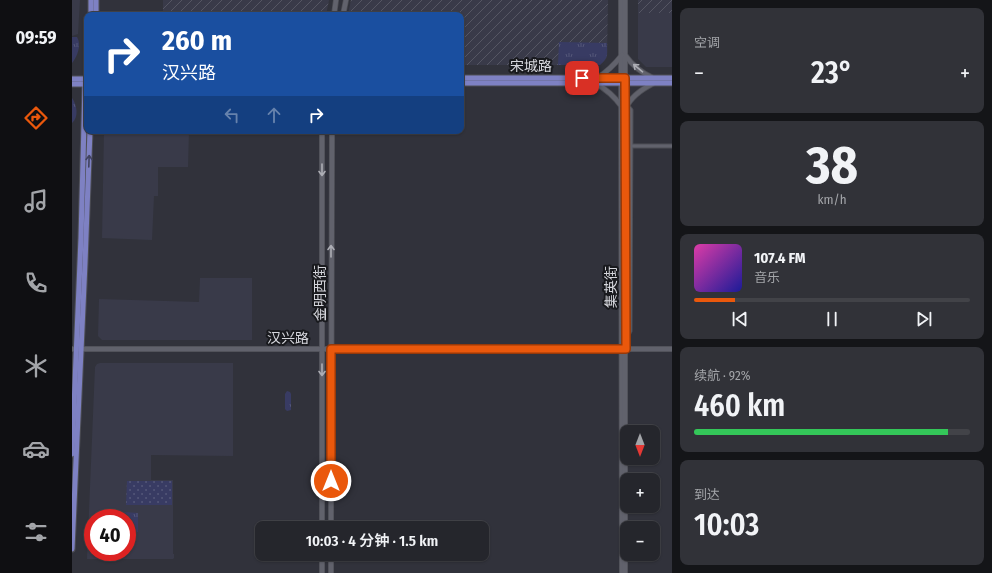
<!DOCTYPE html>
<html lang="zh">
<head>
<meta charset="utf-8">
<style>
	:root { --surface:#25262c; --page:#313238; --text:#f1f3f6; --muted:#a3a5a9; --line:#424348; --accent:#ea580c }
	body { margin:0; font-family:"Fira Sans Condensed","Noto Sans SC",sans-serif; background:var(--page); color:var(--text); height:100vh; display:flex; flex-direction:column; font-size:15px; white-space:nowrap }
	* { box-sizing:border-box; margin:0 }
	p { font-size:13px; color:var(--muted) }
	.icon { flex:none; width:22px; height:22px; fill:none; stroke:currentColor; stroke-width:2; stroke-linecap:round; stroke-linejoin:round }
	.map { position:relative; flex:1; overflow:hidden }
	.sheet { display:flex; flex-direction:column; gap:8px; padding:8px; background:#141518; width:320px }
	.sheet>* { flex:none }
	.top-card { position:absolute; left:12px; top:12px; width:380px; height:122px; border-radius:8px; box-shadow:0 1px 3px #0004,0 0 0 1px var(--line); background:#1a4fa0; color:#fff; overflow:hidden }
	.needle { width:26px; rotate:180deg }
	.controls { position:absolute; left:548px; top:425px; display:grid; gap:8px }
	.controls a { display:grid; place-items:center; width:40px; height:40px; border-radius:8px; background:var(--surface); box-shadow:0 1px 3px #0004,0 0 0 1px var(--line); font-size:20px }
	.speed { position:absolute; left:12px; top:509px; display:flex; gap:8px; font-size:20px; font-weight:700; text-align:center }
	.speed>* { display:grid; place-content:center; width:52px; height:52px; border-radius:50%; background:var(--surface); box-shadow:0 1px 3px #0004,0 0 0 1px var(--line); line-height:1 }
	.speed .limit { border:6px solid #d22; background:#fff; color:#111 }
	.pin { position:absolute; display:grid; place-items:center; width:34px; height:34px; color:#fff; margin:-17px; border-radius:8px; box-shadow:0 2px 6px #0006 }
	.me { position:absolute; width:44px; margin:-22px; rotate:0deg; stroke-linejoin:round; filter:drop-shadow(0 0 3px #0008) }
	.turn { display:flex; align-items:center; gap:14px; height:84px; padding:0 12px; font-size:18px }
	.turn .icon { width:52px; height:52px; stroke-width:2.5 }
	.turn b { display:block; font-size:28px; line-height:34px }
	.lanes { display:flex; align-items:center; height:38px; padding:0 12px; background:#0003; justify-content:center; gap:20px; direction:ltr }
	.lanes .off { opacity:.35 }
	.big { font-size:30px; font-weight:600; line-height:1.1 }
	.sheet .card { flex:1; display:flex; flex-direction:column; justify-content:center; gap:6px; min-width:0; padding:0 14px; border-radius:8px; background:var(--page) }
	.sheet .dial { align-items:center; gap:0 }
	.dial b { font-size:52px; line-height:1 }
	.song { display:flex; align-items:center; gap:12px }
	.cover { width:48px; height:48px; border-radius:6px; background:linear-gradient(135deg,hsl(320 70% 55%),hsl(240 70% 35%)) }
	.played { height:4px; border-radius:2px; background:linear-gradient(90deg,var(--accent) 15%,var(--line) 15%) }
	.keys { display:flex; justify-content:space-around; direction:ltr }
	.heat { display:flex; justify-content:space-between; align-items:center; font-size:22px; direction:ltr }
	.charge { height:6px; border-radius:3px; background:linear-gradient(90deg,#34c759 92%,var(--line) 0) }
	.trip { position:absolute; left:183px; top:521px; width:234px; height:40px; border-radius:8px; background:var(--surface); box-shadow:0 1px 3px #0004,0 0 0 1px var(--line); font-weight:600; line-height:40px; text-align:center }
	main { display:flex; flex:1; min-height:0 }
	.tabs { display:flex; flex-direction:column; width:72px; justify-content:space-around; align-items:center; background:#0f0f12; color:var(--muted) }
	.tabs .icon { width:28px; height:28px }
	.tabs .on { color:var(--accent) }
	.tabs b { font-size:18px; color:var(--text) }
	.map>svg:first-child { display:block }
	.built { fill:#393a49; fill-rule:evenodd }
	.industrial { fill:url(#industrial-furrows) }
	.grass { fill:url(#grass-tufts) }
	.garden { fill:url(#garden-dots) }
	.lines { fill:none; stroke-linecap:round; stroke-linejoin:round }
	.street-casing { stroke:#4e4f56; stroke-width:5 }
	.secondary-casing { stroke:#4e4f56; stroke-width:6 }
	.primary-casing { stroke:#4e4f56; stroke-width:7 }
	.street { stroke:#61626c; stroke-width:3 }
	.secondary { stroke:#61626c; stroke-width:4.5 }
	.primary { stroke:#7e81c3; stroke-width:5 }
	.oneway { stroke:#adaeb5 }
	.oneway2 { stroke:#414360 }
	.route-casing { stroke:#983908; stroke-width:10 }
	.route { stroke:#ea580c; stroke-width:7 }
	.labels { text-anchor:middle; stroke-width:4; stroke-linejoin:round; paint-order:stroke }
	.street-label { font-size:14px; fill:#d6d7dd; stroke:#191a1e }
</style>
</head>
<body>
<main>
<nav class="tabs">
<b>09:59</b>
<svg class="icon on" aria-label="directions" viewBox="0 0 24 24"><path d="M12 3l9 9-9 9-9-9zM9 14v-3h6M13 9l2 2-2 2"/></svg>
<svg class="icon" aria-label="music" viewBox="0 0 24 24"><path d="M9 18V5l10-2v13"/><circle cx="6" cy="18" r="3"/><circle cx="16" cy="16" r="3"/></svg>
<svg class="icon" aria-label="phone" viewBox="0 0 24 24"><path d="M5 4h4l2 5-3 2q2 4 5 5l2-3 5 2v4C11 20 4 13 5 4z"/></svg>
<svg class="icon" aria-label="climate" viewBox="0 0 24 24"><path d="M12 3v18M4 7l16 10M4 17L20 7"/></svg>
<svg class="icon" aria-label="car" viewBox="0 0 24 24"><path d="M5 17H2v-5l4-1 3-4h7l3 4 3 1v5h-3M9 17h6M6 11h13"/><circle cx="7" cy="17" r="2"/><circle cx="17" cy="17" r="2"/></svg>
<svg class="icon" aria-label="filters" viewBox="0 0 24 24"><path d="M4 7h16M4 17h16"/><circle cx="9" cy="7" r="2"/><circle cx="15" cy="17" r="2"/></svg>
</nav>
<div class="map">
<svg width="600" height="573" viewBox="0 0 600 573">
	<defs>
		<pattern id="industrial-furrows" width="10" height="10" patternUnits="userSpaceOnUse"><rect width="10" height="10" fill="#393a49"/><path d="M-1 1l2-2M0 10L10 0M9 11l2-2" fill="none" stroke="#555663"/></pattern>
		<pattern id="grass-tufts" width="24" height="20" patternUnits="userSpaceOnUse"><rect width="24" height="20" fill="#383b63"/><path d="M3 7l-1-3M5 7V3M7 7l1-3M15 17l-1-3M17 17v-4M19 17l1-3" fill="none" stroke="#545779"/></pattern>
		<pattern id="garden-dots" width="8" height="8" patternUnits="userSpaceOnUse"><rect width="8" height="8" fill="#383b63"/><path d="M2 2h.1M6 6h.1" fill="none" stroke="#545779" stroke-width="1.8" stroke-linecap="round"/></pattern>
	</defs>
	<rect width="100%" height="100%" fill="#31323b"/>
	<g class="built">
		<path d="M0,0H8L6,34L0,36Z"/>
		<path d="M566,13H600V67H574L566,59Z"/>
		<path d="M32,131H117L116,167H86V196H82L80,240L30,238Z"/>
		<path d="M128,278H180V340H30L26,336L27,299L127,302Z"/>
		<path d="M28,363H161V456L79,455V480H101V554H102V558L101,559H15L23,367L25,364ZM21,518H55V552H21Z"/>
	</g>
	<g class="industrial">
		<path d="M91,0H257L254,15H91Z"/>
		<path d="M279,0H536L535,57L533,60L528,65H389V15H276Z"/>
		<rect x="566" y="0" width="34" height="13"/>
	</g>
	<g class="grass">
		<path d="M0,37H5C10,45 5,57 0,63Z"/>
		<path d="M487,42L535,43C535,54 537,57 528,65H486Z"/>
		<path d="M0,98C5,105 7,117 0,123Z"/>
		<path d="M215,391L218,392L219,394V410L215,411L213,409V394Z"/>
		<path d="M51,512L66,513V532L55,533V518H50V513Z"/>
	</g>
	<path class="garden" d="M55,481H100V505H54Z"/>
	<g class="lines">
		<g class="street-casing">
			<g id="street">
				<path d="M559,146H600"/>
				<path d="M554,339L558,331L559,110L555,105"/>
			</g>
		</g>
		<g class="secondary-casing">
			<g id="secondary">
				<path d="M549,0L550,573"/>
				<path d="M553,0V573"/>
				<path d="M262,15L264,0"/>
				<path d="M271,15L274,0"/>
				<path d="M553,55C560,65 570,73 581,78"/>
				<path d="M525,78C535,72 543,64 550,55"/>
				<path d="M523,83C534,89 543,97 550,107"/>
				<path d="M554,108C559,96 570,89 582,83"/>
				<path d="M0,349H600"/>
				<path d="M250,528V131"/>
				<path d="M259,528L260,131"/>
				<path d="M250,554V573"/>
				<path d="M259,573V554"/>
			</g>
		</g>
		<g class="primary-casing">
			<g id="primary">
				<path d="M19,15V0"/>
				<path d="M24,15V0"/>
				<path d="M389,78H600"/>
				<path d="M0,79H15"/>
				<path d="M389,83H600"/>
				<path d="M0,84H15"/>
				<path d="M0,454L9,238L13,84L15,80"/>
				<path d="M0,549L13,263L18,131"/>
			</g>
		</g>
		<use href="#street" class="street"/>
		<use href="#secondary" class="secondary"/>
		<use href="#primary" class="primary"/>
	</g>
	<defs><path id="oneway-shaft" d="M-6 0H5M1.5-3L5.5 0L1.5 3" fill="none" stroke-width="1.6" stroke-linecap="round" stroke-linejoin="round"/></defs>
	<g class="oneway">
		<use href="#oneway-shaft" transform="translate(566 68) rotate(-140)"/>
		<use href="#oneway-shaft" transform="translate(250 170) rotate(90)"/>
		<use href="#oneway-shaft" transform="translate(259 251) rotate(-90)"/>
		<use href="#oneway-shaft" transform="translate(250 370) rotate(90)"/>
	</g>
	<use class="oneway2" href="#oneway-shaft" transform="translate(17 161) rotate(-88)"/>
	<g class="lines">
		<g class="route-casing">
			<path id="route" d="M259,481V349H554L553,78H510"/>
		</g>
		<use href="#route" class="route"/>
	</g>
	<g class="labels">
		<g class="street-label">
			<text x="459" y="71">宋城路</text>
			<text transform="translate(539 287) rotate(-90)" y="5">集英街</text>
			<text transform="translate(248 293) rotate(-90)" y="5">金明西街</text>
			<text x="216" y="343">汉兴路</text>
		</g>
	</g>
</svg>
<div class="controls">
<a><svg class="needle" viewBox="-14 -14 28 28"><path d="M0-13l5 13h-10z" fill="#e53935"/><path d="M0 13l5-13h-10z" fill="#a3a5a9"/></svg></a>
<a>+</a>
<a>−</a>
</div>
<div class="speed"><div class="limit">40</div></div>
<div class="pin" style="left:510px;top:78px;background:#d93025"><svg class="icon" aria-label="arrive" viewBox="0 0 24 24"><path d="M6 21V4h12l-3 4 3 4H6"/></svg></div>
<svg class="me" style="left:259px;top:481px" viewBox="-20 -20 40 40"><circle r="17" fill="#ea580c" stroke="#fff" stroke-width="3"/><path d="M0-11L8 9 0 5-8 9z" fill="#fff"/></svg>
<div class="trip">10:03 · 4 分钟 · 1.5 km</div>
<div class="top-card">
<div class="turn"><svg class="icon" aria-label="right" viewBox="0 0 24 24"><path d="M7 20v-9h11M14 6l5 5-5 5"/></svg><div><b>260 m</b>汉兴路</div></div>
<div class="lanes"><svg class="icon off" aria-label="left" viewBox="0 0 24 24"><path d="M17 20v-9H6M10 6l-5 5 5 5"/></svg><svg class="icon off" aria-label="ahead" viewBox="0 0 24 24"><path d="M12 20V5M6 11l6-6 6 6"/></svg><svg class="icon" aria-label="right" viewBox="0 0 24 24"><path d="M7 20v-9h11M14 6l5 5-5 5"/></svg></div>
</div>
</div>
<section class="sheet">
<div class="card"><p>空调</p>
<div class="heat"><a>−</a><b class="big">23°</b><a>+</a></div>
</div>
<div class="card dial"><b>38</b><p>km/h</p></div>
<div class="card">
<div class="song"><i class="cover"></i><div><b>107.4 FM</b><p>音乐</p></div></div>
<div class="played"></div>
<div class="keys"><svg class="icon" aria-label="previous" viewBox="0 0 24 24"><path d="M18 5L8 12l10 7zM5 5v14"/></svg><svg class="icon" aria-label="pause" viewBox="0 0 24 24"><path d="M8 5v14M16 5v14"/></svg><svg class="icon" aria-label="next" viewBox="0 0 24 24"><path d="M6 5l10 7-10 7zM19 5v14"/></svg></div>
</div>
<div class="card"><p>续航 · 92%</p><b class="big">460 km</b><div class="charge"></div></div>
<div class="card"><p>到达</p><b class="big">10:03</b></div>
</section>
</main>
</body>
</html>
